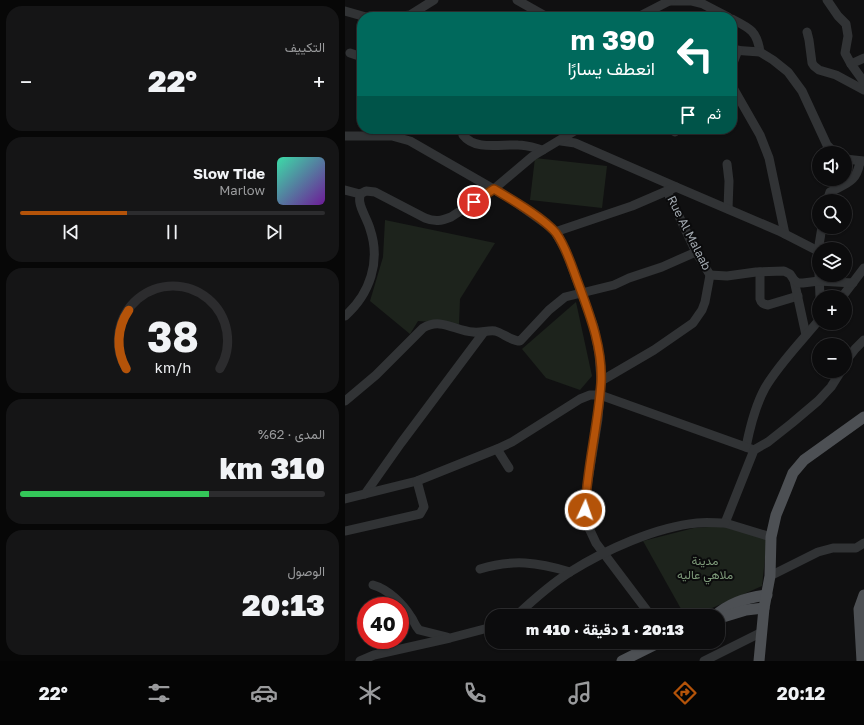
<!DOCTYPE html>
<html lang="ar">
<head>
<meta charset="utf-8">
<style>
	:root { --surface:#0c0c0d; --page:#151516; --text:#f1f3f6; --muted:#9a9b9d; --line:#2c2c2e; --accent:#b45309 }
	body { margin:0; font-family:"Golos Text",Vazirmatn,sans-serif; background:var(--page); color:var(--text); direction:rtl; height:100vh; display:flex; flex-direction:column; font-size:15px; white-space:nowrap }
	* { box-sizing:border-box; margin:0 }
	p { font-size:13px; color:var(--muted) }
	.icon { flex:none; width:22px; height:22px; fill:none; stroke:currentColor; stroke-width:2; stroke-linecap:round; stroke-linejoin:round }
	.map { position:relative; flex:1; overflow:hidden; direction:ltr }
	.panel { display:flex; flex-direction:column; gap:6px; padding:6px; background:#070707; width:345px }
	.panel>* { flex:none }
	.guide { position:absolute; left:12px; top:12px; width:380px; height:122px; border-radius:16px; box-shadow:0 1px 3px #0004,0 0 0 1px var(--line); direction:rtl; background:#00695c; color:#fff; overflow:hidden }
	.tools { position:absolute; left:467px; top:146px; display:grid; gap:8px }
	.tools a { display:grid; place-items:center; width:40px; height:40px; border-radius:50%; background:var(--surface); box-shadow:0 1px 3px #0004,0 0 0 1px var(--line); font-size:20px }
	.speed { position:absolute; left:12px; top:597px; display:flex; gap:8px; font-size:20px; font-weight:700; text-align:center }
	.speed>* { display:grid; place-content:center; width:52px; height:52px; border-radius:50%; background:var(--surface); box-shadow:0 1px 3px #0004,0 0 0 1px var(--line); line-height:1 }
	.speed .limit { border:6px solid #d22; background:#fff; color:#111 }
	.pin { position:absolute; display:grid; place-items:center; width:34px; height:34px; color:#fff; margin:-17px; border:2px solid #fff; border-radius:50%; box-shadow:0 1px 4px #0007 }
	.me { position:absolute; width:44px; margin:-22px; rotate:3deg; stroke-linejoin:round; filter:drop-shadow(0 0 3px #0008) }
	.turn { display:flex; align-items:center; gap:14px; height:84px; padding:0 16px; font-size:18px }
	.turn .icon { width:52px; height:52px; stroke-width:2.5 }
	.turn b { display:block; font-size:28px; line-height:34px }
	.then { display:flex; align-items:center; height:38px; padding:0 16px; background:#0003; gap:8px; font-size:15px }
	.big { font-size:30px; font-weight:800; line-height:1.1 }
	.panel .widget { flex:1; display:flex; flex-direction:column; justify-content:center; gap:6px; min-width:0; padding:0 14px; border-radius:16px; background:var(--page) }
	.panel .dial { align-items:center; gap:0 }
	.dial svg { height:104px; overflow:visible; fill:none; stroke:var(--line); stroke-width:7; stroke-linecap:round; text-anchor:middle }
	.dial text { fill:var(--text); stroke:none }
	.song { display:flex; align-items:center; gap:12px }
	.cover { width:48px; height:48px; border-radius:6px; background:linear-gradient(135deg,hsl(160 70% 55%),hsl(280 70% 35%)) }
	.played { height:4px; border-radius:2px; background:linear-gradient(90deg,var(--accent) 35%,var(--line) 35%) }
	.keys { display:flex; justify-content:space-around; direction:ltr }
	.heat { display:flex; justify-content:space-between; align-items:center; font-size:22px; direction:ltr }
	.charge { height:6px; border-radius:3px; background:linear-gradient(90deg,#34c759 62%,var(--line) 0) }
	.trip { position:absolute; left:140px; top:609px; width:240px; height:40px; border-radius:16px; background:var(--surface); box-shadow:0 1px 3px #0004,0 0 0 1px var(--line); font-weight:800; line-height:40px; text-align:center; direction:rtl }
	.menu { display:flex; height:64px; justify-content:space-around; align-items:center; background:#050505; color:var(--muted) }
	.menu .icon { width:28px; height:28px }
	.menu .active { color:var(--accent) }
	.menu b { font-size:18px; color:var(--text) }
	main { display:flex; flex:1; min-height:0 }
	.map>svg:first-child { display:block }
	.green { fill:#1d231c }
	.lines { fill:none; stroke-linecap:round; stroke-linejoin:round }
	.minor { stroke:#313335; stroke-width:9 }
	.major { stroke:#4d5054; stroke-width:11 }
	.route-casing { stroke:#753606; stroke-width:10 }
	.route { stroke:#b45309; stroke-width:7 }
	.labels { text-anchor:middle; stroke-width:4; stroke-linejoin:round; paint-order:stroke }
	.street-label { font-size:12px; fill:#a2a9b0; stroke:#0b0b0c }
	.park-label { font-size:12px; fill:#7e9a7a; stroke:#0b0b0c }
</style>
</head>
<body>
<main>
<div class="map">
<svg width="519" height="661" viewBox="0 0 519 661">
	<rect width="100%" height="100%" fill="#101011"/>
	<g class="green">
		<path d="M190,158L262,166L257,208L185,200Z"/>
		<path d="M40,220L150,243L115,299L114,324L73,321L65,334L25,301L38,257Z"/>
		<path d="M231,302L247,376L235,390L201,378L177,349Z"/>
		<path d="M376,526L422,539L417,586L349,616H340L298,541L349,528Z"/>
	</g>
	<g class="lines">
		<g class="minor">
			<path d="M172,0L202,17"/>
			<path d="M482,0L493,16L501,24L503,36L500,53L506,64"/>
			<path d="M324,1H346L358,4L383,17"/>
			<path d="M0,11L21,17"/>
			<path d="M49,17L65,15L89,0"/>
			<path d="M293,17L326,0"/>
			<path d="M387,19C405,28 412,31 415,52"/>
			<path d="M462,32L464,40L467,63L469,66L474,70L491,75L519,90"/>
			<path d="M387,50L415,52L428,60L443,72L457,91L482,145L490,153"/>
			<path d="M5,53L17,57"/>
			<path d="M519,58L506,64L519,82"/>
			<path d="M387,66L393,50"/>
			<path d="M387,86L415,135L424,158L440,234"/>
			<path d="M122,129L118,135C130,151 156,144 173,145C182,145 190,148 198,150"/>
			<path d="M325,129L330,132"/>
			<path d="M0,136H47L65,141L166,199L201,224L210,232L221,251L249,327L254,354L256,381L253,419L241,493V510L243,526L251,543L306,616"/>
			<path d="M216,141L230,143L331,187"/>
			<path d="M500,159L519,161"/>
			<path d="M382,164L384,181L383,209"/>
			<path d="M0,190L15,194L21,191L30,192L80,218C90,222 96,221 106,217L149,189L188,156L233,129"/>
			<path d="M322,191L351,252L365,275"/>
			<path d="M482,201L485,192C502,183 512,182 515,161"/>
			<path d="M210,232L287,206L331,187L434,231L473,251"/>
			<path d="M415,272V299C416,303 418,304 423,305L453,296"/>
			<path d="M449,280L461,335"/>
			<path d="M475,297L473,251L477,227"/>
			<path d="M497,297L519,268"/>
			<path d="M0,316C25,294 36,261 25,229C23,221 16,210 15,203C14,200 15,197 15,194"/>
			<path d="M500,362L510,349L519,340"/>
			<path d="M256,381L309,350L348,323L357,310L360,302L365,275L382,276L411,272L439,271L445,274L449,280L453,283H458L474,281L508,283"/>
			<path d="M0,401L31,375L78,328C96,317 110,331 128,332C136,333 143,330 150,331C158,333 166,341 175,341L204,310L220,297L269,285L284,278L317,267L351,252"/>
			<path d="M401,447C405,427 410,406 420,388C434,364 456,342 474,320"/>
			<path d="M152,449L164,468"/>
			<path d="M20,494L56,443L139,332"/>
			<path d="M0,499L72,481L152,449L167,442L235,399L245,395H255L409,450"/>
			<path d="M0,531L75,514L79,507L72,481"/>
			<path d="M426,537L380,523L409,450L423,442L447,423L473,401L486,387L496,371"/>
			<path d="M135,569C168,559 192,562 225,572"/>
			<path d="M425,576L473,552L488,548H511L519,543"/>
			<path d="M28,585C43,589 58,604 66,617C69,621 70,626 74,630L102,637"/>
			<path d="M171,616C188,600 206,584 225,572C260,550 311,527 352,523C361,522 371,523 380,523"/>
			<path d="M261,642L304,648"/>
			<path d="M15,661L29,655L105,638L147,627"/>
			<path d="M359,661L417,632"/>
		</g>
		<g class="major">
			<path d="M370,616C384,603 404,597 422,595"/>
			<path d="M373,617H378L401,610L419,608"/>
			<path d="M277,661L315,642"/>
			<path d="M414,661L419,608L425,576L426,537L431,515L440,493L448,473L459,460L519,417"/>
			<path d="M517,661L514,609L519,595"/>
		</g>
	</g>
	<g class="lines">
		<g class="route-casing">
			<path id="route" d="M129,202L149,189C166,199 199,218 211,233C221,247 226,264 232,280C244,313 258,347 256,383C253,426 242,467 240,510"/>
		</g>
		<use href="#route" class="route"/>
	</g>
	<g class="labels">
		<g class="street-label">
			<text transform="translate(344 233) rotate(63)" y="4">Rue Al Malaab</text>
		</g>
		<g class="park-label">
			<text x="360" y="565">مدينة<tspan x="360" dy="14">ملاهي عاليه</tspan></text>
		</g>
	</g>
</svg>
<div class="tools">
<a><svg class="icon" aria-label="sound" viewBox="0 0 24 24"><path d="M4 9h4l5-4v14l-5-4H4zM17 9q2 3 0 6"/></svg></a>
<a><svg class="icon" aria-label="search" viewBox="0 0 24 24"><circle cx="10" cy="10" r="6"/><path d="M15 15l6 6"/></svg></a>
<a><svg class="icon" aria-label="layers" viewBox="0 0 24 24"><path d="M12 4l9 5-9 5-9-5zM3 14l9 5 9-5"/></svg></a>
<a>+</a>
<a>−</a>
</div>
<div class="speed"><div class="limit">40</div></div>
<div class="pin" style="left:129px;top:202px;background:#d93025"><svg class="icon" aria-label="arrive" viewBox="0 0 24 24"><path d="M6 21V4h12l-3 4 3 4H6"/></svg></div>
<svg class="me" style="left:240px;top:510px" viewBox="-20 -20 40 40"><circle r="17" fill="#b45309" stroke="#fff" stroke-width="3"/><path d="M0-11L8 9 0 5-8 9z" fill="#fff"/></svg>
<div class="trip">20:13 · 1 دقيقة · 410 m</div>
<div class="guide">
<div class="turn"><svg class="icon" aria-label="left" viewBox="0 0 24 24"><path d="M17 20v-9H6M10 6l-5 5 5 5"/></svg><div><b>390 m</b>انعطف يسارًا</div></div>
<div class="then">ثم<svg class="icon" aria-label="arrive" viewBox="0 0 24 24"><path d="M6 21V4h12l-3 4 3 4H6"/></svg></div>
</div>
</div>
<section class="panel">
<div class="widget"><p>التكييف</p>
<div class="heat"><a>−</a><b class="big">22°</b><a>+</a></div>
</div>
<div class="widget">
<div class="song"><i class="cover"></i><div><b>Slow Tide</b><p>Marlow</p></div></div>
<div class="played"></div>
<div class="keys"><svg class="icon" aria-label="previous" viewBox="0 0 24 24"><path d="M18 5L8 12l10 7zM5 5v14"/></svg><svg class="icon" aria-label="pause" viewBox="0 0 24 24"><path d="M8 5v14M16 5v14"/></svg><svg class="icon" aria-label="next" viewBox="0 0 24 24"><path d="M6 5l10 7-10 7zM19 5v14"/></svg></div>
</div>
<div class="widget dial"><svg viewBox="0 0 100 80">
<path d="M14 69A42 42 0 1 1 86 69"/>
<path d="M14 69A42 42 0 0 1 16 24" stroke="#b45309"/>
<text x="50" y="56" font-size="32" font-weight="700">38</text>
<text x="50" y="72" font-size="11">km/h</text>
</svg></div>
<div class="widget"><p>المدى · 62%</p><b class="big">310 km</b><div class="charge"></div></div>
<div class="widget"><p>الوصول</p><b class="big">20:13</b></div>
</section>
</main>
<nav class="menu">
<b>20:12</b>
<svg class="icon active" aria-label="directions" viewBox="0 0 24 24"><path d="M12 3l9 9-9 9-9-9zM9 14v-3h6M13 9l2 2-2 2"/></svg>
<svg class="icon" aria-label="music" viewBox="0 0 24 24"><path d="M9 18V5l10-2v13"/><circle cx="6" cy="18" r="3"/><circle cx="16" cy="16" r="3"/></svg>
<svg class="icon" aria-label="phone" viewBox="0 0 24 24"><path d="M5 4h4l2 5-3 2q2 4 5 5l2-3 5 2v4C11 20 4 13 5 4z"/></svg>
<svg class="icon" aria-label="climate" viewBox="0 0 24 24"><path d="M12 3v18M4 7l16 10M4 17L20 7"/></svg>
<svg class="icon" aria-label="car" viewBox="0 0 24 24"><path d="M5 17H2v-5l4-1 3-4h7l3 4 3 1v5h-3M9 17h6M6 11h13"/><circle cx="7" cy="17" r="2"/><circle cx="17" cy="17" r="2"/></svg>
<svg class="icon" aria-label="filters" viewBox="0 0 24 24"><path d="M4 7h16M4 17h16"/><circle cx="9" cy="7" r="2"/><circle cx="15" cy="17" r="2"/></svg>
<b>22°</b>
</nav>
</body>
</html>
